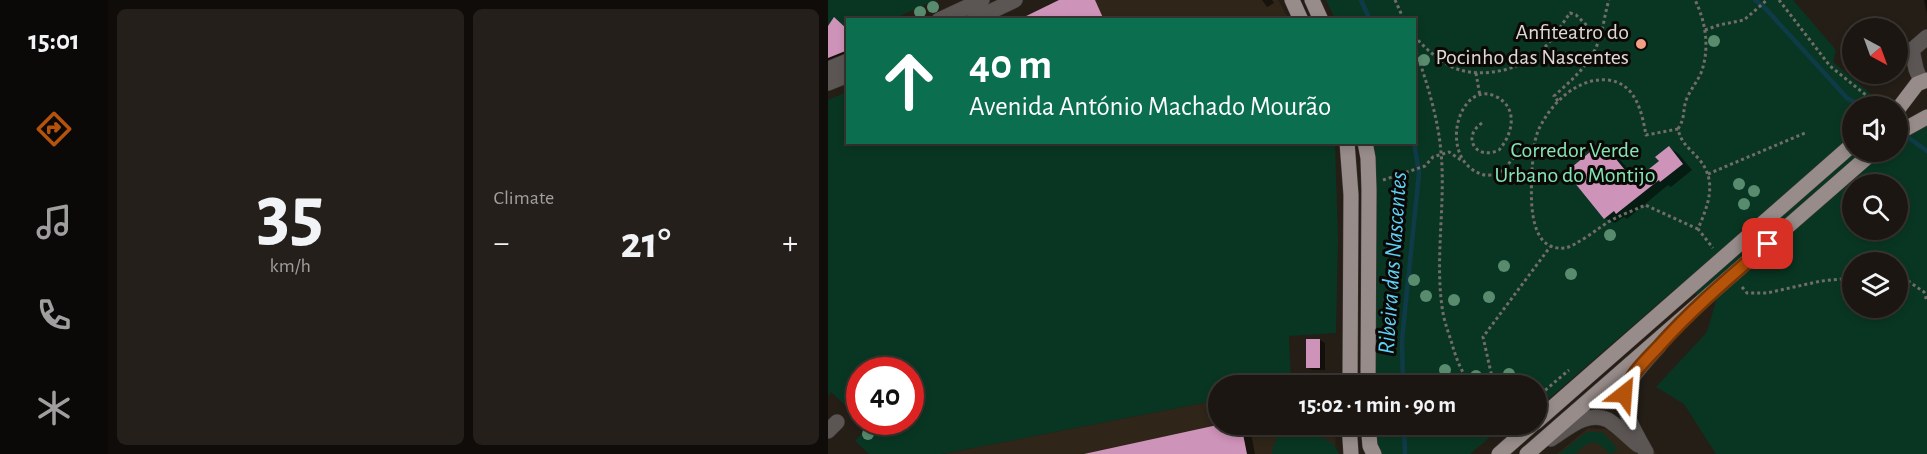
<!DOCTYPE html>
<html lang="en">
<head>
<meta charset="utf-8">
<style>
	:root { --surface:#1b1611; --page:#241f1a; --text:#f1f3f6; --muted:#a09f9f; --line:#393531; --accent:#b45309 }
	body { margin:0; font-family:"Alegreya Sans",sans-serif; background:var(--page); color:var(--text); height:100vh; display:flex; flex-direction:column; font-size:22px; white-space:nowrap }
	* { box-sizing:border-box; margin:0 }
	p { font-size:20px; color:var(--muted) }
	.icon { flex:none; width:33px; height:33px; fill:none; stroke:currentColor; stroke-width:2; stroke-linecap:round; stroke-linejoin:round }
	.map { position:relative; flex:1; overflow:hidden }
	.panel { display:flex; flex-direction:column; gap:9px; padding:9px; background:#0f0c09; width:720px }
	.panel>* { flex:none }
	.guide { position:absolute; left:18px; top:18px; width:570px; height:126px; border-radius:0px; box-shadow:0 3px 9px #0003,0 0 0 2px var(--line); background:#0b6e4f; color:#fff; overflow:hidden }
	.needle { width:39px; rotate:139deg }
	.controls { position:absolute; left:1014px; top:18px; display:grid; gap:12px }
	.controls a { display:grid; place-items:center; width:66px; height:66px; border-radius:50%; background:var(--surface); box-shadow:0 3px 9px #0003,0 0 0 2px var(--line); font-size:30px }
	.speed { position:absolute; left:18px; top:357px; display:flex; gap:12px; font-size:30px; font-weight:700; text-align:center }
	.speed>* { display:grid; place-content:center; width:78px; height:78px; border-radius:50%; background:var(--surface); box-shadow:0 3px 9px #0003,0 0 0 2px var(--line); line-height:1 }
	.speed .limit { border:9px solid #d22; background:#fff; color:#111 }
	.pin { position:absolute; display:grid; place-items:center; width:51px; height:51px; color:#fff; margin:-26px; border-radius:12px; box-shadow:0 3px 9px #0006 }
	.me { position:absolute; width:66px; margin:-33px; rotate:28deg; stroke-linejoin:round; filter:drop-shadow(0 0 4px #0008) }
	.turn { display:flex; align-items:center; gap:21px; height:126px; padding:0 24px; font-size:27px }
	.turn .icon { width:78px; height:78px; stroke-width:2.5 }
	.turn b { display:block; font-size:42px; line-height:51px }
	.big { font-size:45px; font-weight:700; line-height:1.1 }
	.panel .tile { flex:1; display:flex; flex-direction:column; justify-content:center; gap:9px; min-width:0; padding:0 21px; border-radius:9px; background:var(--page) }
	.panel .dial { align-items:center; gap:0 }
	.dial b { font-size:78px; line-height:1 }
	.heat { display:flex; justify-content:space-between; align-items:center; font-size:33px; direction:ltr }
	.panel .tiles { flex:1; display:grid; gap:9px; grid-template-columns:repeat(2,1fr) }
	.trip { position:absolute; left:380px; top:375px; width:339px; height:60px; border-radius:30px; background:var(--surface); box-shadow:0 3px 9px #0003,0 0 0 2px var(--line); font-weight:700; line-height:60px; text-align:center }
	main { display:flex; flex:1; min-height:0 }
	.menu { display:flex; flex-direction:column; width:108px; justify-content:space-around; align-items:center; background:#0b0907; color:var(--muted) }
	.menu .icon { width:42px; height:42px }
	.menu .on { color:var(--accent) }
	.menu b { font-size:27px; color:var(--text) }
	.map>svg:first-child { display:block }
	.built { fill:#2f2519 }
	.green { fill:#093623; fill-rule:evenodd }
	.shadow { fill:#0007 }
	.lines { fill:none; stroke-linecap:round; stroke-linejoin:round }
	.stream { stroke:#0f3b48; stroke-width:4.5 }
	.building { fill:#ce93b8 }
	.minor-casing { stroke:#3e3832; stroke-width:16 }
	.major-casing { stroke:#3e3832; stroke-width:16 }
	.path { stroke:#726d67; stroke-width:3; stroke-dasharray:3 3; stroke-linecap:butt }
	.minor { stroke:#5b5654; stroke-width:15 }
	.major { stroke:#978c8a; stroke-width:15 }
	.tree { fill:#598c6e }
	.route-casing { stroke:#753606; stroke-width:15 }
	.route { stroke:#b45309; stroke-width:10 }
	.poi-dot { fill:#f39f83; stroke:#0b0806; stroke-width:2 }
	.labels { text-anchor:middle; stroke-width:6; stroke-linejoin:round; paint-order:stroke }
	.poi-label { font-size:22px; fill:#ddd9d5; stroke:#0b0806; text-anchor:end }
	.park-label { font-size:22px; fill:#84e6b6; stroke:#0b0806 }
	.water-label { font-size:24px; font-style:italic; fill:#5dd1f5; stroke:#0b0806 }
</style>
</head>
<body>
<main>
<nav class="menu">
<b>15:01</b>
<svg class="icon on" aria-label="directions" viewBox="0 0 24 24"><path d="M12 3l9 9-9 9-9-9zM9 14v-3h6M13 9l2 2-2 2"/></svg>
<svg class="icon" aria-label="music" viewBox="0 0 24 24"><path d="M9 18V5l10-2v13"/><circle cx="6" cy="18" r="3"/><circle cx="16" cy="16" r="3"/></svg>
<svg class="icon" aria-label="phone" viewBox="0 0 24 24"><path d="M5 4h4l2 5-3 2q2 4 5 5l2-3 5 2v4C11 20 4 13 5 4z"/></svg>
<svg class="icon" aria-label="climate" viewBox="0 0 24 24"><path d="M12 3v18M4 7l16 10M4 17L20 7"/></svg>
</nav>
<section class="panel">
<div class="tiles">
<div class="tile dial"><b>35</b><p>km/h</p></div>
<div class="tile"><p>Climate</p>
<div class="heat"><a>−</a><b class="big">21°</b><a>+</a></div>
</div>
</div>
</section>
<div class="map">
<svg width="1099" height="454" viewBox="0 0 1099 454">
	<rect width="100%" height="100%" fill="#241e17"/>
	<g class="built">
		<path d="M231,0H450L461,19L190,20Z"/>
		<path d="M390,400V424L508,425L507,454H114Z"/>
		<path d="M760,428L808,431L829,454H729Z"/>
	</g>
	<g class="green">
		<path d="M0,0H108L65,19L20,20L19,30L6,18L0,26Z"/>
		<path d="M498,0H965L1008,50L1005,62L1055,104V106H1024V152H1070V116L1084,124H1099V454H888L856,404L828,387L879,332L888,301L848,288L708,410V386L547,385V183L545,143L586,142V20L507,19ZM1024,184H1070V230H1024ZM1024,262H1070V308H1024Z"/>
		<path d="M19,92L20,142L507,143L510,240L508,333L461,336L463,383L508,377V385L390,386V400L114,454H41L27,441L40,427L35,422H82V370H32L31,418L3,392L0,396V100Z"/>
		<path d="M547,425H676L642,454H554L547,439Z"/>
		<path d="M456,432C476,435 502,431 511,454H444C445,444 448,438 456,432Z"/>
		<path d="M759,432H774L790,449L782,454C766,438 764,439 747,454H731Z"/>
	</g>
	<g class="shadow">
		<path d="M434,0H444L446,3L439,7Z"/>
		<path d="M1096,0H1099V14Z"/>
		<path d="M0,28L20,31V52L0,60Z"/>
		<path d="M774,144L784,150L809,180L833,161L841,148L850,153L864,170L843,187L840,185L799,219L796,217L787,223L777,218Z"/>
		<path d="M492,340L497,343V370H484L479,367Z"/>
		<path d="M401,424H416L422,428L427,454H258Z"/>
	</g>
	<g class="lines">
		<g class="stream">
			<path d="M533,0L542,20"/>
			<path d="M927,0L937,8L1020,99L1036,106"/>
			<path d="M1074,133L1099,151"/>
			<path d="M575,386L574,340L591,173L586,142"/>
			<path d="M576,424L577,454"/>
		</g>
	</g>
	<g class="building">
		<path d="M231,0H267L276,20H190Z"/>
		<path d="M6,17L20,30V50L0,58V26Z"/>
		<path d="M774,142L806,181L831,161L827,157L841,146L855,164L832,182L831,180L788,214L786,211L776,219L738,172Z"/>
		<rect x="478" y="339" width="14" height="29"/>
		<path d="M394,424H413L419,454H256Z"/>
	</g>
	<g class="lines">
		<g class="minor-casing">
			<g id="minor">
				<path d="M111,20L154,0"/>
				<path d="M145,20L187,0"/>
				<path d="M0,69L20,61"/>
				<path d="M1093,81L1088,69L1084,50L1099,37"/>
				<path d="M0,83L20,75"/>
				<path d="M0,431L9,422"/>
				<path d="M723,439C739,429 759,410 780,420C790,426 800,437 810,445"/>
				<path d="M818,452C786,397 790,391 831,346"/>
			</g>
		</g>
		<g class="major-casing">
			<g id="major">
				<path d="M464,0L473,20"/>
				<path d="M484,0L493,20"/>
				<path d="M1070,109L1089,84L1099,80"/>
				<path d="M1070,133L1099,117"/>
				<path d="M519,142L523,195L522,386"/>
				<path d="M537,142L540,158L541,190L540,386"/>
				<path d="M708,422L1024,145"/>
				<path d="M521,424L523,454"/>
				<path d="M540,424L542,446L546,454"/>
				<path d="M671,454L705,424"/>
				<path d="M699,454L1045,152"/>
			</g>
		</g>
		<g class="path">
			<path d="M567,0L576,20"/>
			<path d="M951,0L1002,66L1049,104L1046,106"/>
			<path d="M877,30L891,25L916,20L939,0"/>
			<path d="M586,36C596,47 609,59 622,66C647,79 685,72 707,56C721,46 732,27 742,13L748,15L772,38"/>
			<path d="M586,46C598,79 610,117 613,152C618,206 606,261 615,313C617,324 621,334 624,344C628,358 634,374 644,386"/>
			<path d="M648,73L652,96"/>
			<path d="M730,101L726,96C745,79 764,63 772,37C776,25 777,12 781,0"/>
			<path d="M654,123C633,137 648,161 671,150C685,134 691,107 667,96C633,81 612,148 645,170C650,173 655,176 662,175C678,174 681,159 693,151C697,148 702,147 706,146"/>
			<path d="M850,129C858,117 854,110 859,98C863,89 869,82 873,73C882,49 878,22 867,0"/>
			<path d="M1018,131L1024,125"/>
			<path d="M880,174L977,133"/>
			<path d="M555,180L597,166L605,157L621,152L633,160"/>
			<path d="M870,229L817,205C805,211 792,215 780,222C771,228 746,247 737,248C699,252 703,196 704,171C705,158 705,144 710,131C722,104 749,77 780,80C808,83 814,113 818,135L850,129C853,143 861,148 871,159C890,182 880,205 870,229L885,248"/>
			<path d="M1070,274L1096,292L1099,301"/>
			<path d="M914,287L919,293H939L993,281L1024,278"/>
			<path d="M666,386L655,337L722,247"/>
			<path d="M708,398L741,370"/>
			<path d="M675,424H676"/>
		</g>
		<use href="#minor" class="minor"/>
		<use href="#major" class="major"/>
	</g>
	<g class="tree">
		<circle cx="105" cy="7" r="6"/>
		<circle cx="92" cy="12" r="6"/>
		<circle cx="886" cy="41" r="6"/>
		<circle cx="596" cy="60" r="6"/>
		<circle cx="911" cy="184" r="6"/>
		<circle cx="926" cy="191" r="6"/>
		<circle cx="916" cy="204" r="6"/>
		<circle cx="782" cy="235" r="6"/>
		<circle cx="676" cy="266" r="6"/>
		<circle cx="743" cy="274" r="6"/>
		<circle cx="586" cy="280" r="6"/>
		<circle cx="598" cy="296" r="6"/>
		<circle cx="661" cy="297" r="6"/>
		<circle cx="626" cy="300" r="6"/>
		<circle cx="617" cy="370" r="6"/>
		<circle cx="681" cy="374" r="6"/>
		<circle cx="648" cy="376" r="6"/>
		<circle cx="40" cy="434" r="6"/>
	</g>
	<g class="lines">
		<g class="route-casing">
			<path id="route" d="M796,394C802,374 817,361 831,346C864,309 902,277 940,244"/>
		</g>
		<use href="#route" class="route"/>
	</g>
	<circle class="poi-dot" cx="813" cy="44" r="6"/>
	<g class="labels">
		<g class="poi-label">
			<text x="801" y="39">Anfiteatro do<tspan x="801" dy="25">Pocinho das Nascentes</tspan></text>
		</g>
		<g class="park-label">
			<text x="747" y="157">Corredor Verde<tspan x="747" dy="25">Urbano do Montijo</tspan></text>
		</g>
		<g class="water-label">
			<text transform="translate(564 263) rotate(-86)" y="8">Ribeira das Nascentes</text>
		</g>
	</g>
</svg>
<div class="controls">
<a><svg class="needle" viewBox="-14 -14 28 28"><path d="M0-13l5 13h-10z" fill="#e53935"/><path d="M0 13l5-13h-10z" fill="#a09f9f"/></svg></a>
<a><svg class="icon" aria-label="sound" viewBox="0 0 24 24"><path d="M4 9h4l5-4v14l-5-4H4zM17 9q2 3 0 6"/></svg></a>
<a><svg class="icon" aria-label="search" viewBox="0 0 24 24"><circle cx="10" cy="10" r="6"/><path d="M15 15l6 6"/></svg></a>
<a><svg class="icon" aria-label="layers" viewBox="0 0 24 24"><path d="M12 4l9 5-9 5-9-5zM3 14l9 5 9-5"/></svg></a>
</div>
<div class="speed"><div class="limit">40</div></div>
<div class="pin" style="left:940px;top:244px;background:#d93025"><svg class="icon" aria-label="arrive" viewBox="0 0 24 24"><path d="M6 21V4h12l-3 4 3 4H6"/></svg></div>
<svg class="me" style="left:796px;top:394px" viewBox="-20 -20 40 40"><path d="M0-17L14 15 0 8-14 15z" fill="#b45309" stroke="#fff" stroke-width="4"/></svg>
<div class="trip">15:02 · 1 min · 90 m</div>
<div class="guide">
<div class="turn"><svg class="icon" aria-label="ahead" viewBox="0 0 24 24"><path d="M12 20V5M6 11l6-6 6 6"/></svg><div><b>40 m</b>Avenida António Machado Mourão</div></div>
</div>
</div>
</main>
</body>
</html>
